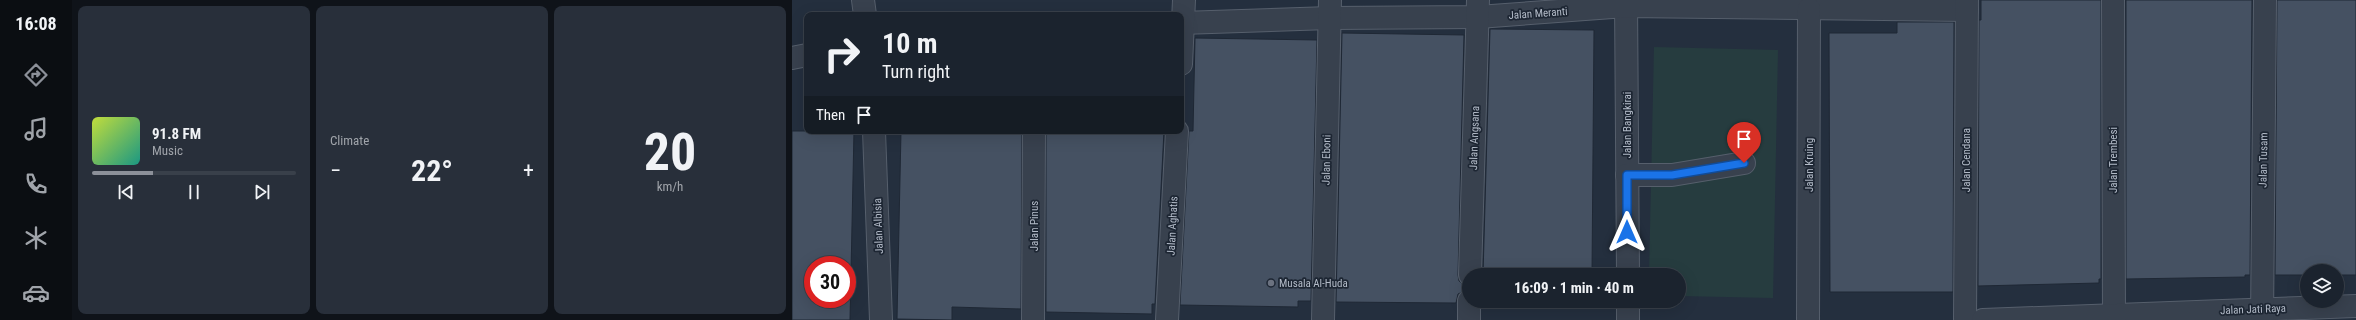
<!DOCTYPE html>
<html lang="en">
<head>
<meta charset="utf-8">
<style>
	:root { --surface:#1b232e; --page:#282f3a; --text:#f1f3f6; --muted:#a0a4aa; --line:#39404a; --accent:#8c9099 }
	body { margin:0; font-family:"Roboto Condensed",sans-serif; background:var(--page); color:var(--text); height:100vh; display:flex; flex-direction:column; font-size:15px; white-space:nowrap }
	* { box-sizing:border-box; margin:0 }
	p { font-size:13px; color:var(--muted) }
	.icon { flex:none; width:22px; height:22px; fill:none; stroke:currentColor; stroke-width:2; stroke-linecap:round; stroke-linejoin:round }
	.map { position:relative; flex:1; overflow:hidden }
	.drawer { display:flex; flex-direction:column; gap:6px; padding:6px; background:#0f1319; width:720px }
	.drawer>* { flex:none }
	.banner { position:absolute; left:12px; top:12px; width:380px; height:122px; border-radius:8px; box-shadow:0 4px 16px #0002,0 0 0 1px var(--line); background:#1b232e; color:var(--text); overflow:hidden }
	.controls { position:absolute; left:1508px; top:264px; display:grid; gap:8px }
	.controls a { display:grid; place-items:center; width:44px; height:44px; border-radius:50%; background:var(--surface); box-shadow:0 4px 16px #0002,0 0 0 1px var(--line); font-size:20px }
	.speed { position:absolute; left:12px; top:256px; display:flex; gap:8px; font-size:20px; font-weight:700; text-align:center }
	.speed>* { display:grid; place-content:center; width:52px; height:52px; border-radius:50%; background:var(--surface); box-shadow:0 4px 16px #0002,0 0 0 1px var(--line); line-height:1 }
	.speed .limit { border:6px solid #d22; background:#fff; color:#111 }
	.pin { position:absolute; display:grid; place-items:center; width:34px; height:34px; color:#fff; margin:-41px -17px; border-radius:50% 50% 50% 0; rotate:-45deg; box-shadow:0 0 4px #0007 }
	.pin .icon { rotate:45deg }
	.me { position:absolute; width:44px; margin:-22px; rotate:0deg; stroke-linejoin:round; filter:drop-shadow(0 0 3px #0008) }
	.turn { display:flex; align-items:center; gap:14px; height:84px; padding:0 12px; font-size:18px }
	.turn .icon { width:52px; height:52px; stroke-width:2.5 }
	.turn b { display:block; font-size:28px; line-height:34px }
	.then { display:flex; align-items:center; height:38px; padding:0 12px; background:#0003; gap:8px; font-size:15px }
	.big { font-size:30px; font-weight:700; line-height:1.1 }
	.drawer .tile { flex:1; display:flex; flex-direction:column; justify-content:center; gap:6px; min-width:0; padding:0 14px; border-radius:8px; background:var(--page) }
	.drawer .dial { align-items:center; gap:0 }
	.dial b { font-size:52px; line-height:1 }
	.song { display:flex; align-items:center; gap:12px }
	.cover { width:48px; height:48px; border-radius:6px; background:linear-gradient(135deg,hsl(70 70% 55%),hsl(170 70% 35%)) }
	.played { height:4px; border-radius:2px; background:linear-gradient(90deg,var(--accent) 30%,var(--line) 30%) }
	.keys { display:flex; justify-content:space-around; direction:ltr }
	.heat { display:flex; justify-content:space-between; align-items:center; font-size:22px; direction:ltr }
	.drawer .tiles { flex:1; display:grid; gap:6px; grid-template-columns:repeat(3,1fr) }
	.trip { position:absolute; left:670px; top:268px; width:224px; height:40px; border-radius:20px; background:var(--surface); box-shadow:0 4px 16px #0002,0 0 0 1px var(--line); font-weight:700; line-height:40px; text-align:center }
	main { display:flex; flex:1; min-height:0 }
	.tab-bar { display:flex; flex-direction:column; width:72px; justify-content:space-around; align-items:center; background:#0b0e12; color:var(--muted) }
	.tab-bar .icon { width:28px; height:28px }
	.tab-bar .active { color:var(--accent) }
	.tab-bar b { font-size:18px; color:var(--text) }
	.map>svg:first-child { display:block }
	.green { fill:#263c3f }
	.building { fill:#455162; stroke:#1f2835; fill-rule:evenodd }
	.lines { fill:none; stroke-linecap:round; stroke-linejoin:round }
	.minor-casing { stroke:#565f6c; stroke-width:24 }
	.minor { stroke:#38414e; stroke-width:22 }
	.route-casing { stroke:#114b97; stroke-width:10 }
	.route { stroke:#1a73e8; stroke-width:7 }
	.worship-dot { fill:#6b7280; stroke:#1d2633; stroke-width:1.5 }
	.labels { text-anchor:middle; stroke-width:3.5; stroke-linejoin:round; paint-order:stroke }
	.street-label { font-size:11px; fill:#b4bcc9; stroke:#1d2633 }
	.poi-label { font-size:11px; fill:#b4bcc9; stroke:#1d2633; text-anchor:start }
</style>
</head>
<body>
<main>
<nav class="tab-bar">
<b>16:08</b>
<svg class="icon active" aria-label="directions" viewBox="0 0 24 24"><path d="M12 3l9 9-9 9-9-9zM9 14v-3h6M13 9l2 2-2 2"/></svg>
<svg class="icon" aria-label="music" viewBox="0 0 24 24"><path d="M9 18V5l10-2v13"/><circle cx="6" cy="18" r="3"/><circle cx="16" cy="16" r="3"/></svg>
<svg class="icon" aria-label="phone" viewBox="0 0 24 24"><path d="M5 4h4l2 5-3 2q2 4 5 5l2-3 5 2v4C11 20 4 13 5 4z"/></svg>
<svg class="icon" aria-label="climate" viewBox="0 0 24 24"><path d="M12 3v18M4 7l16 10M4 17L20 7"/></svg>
<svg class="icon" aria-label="car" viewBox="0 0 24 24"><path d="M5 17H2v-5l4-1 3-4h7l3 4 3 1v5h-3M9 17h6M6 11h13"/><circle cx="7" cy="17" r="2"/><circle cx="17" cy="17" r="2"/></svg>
</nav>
<section class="drawer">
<div class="tiles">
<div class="tile">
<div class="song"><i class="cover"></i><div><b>91.8 FM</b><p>Music</p></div></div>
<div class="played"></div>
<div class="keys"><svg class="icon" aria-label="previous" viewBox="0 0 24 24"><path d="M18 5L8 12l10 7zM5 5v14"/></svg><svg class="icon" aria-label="pause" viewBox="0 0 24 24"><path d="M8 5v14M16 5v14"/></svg><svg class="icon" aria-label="next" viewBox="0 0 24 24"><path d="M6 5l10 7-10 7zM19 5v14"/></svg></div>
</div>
<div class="tile"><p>Climate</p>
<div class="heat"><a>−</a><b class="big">22°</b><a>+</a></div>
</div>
<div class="tile dial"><b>20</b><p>km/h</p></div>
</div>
</section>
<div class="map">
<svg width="1564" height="320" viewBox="0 0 1564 320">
	<rect width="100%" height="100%" fill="#242f3e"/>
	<path class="green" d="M862,47L986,50L981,298L887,296V275H857Z"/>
	<g class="building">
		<path d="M1189,0H1309V279H1307V283L1186,286L1187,20H1189Z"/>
		<path d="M1334,0H1460L1458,275H1453V277L1334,279Z"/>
		<path d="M1485,0H1564V275H1545V271H1515V275H1483Z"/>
		<path d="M1105,22H1162L1161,292H1038L1037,33H1105Z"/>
		<path d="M698,29L802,30L800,275H691Z"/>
		<path d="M550,33L672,35L666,275L667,281L677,289L666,294L664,303L544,302Z"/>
		<path d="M403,38L525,40L519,301H506V307L388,305L397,131H401Z"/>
		<path d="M0,131H62L58,320H0ZM21,265H55V299H21Z"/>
		<path d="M109,131H230L229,309L160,307V320L105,319Z"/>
		<path d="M254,131H372L363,304H360V314L254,312Z"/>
		<path d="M690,301H800V305L690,304Z"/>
	</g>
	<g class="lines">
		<g class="minor-casing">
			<g id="minor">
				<path d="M71,0L73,15"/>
				<path d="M834,0L836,275"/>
				<path d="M1321,0L1322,320"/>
				<path d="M389,23L538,18L686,17L834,6L1175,10"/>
				<path d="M0,58L15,55"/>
				<path d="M389,64L392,0"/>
				<path d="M82,131L89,320"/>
				<path d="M835,175H880L952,163"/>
				<path d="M678,275L686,0"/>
				<path d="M836,301V320"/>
				<path d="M241,320L242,131"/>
				<path d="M375,320L385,131"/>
				<path d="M531,320L538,0"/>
				<path d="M677,320V301"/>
				<path d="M1016,320L1017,9"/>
				<path d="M1173,320L1175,0"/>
				<path d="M1191,320L1564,306"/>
				<path d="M1470,320L1473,0"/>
			</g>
		</g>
		<use href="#minor" class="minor"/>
	</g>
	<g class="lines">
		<g class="route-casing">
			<path id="route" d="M835,232V175H880L952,163"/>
		</g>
		<use href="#route" class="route"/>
	</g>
	<circle class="worship-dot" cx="479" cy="283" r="4"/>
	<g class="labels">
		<g class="street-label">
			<text transform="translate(746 13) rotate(-4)" y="4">Jalan Meranti</text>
			<text transform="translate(835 125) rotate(-90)" y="4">Jalan Bangkirai</text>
			<text transform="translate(682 138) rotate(-88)" y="4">Jalan Angsana</text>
			<text transform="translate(534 160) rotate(-89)" y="4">Jalan Eboni</text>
			<text transform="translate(1174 160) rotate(-90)" y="4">Jalan Cendana</text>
			<text transform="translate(1321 160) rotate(-90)" y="4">Jalan Trembesi</text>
			<text transform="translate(1471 160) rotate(-89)" y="4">Jalan Tusam</text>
			<text transform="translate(1017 165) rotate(-90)" y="4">Jalan Kruing</text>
			<text transform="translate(86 226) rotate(-92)" y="4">Jalan Albisia</text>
			<text transform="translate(242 226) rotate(-90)" y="4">Jalan Pinus</text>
			<text transform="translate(380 226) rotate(-87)" y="4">Jalan Aghatis</text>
			<text transform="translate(1461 309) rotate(-2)" y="4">Jalan Jati Raya</text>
		</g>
		<g class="poi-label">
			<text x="487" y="287">Musala Al-Huda</text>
		</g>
	</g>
</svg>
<div class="controls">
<a><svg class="icon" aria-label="layers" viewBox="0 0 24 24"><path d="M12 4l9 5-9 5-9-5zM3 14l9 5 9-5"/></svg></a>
</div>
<div class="speed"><div class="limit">30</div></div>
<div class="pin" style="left:952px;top:163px;background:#d93025"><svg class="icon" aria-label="arrive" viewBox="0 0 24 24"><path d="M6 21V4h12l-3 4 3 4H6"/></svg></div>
<svg class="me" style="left:835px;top:232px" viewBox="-20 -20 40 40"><path d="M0-17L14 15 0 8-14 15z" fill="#1a73e8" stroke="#fff" stroke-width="4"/></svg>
<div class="trip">16:09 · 1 min · 40 m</div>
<div class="banner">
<div class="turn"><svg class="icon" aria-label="right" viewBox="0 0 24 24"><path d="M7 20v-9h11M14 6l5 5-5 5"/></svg><div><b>10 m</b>Turn right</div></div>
<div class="then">Then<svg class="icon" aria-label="arrive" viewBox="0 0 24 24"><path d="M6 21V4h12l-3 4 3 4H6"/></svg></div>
</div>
</div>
</main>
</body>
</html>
